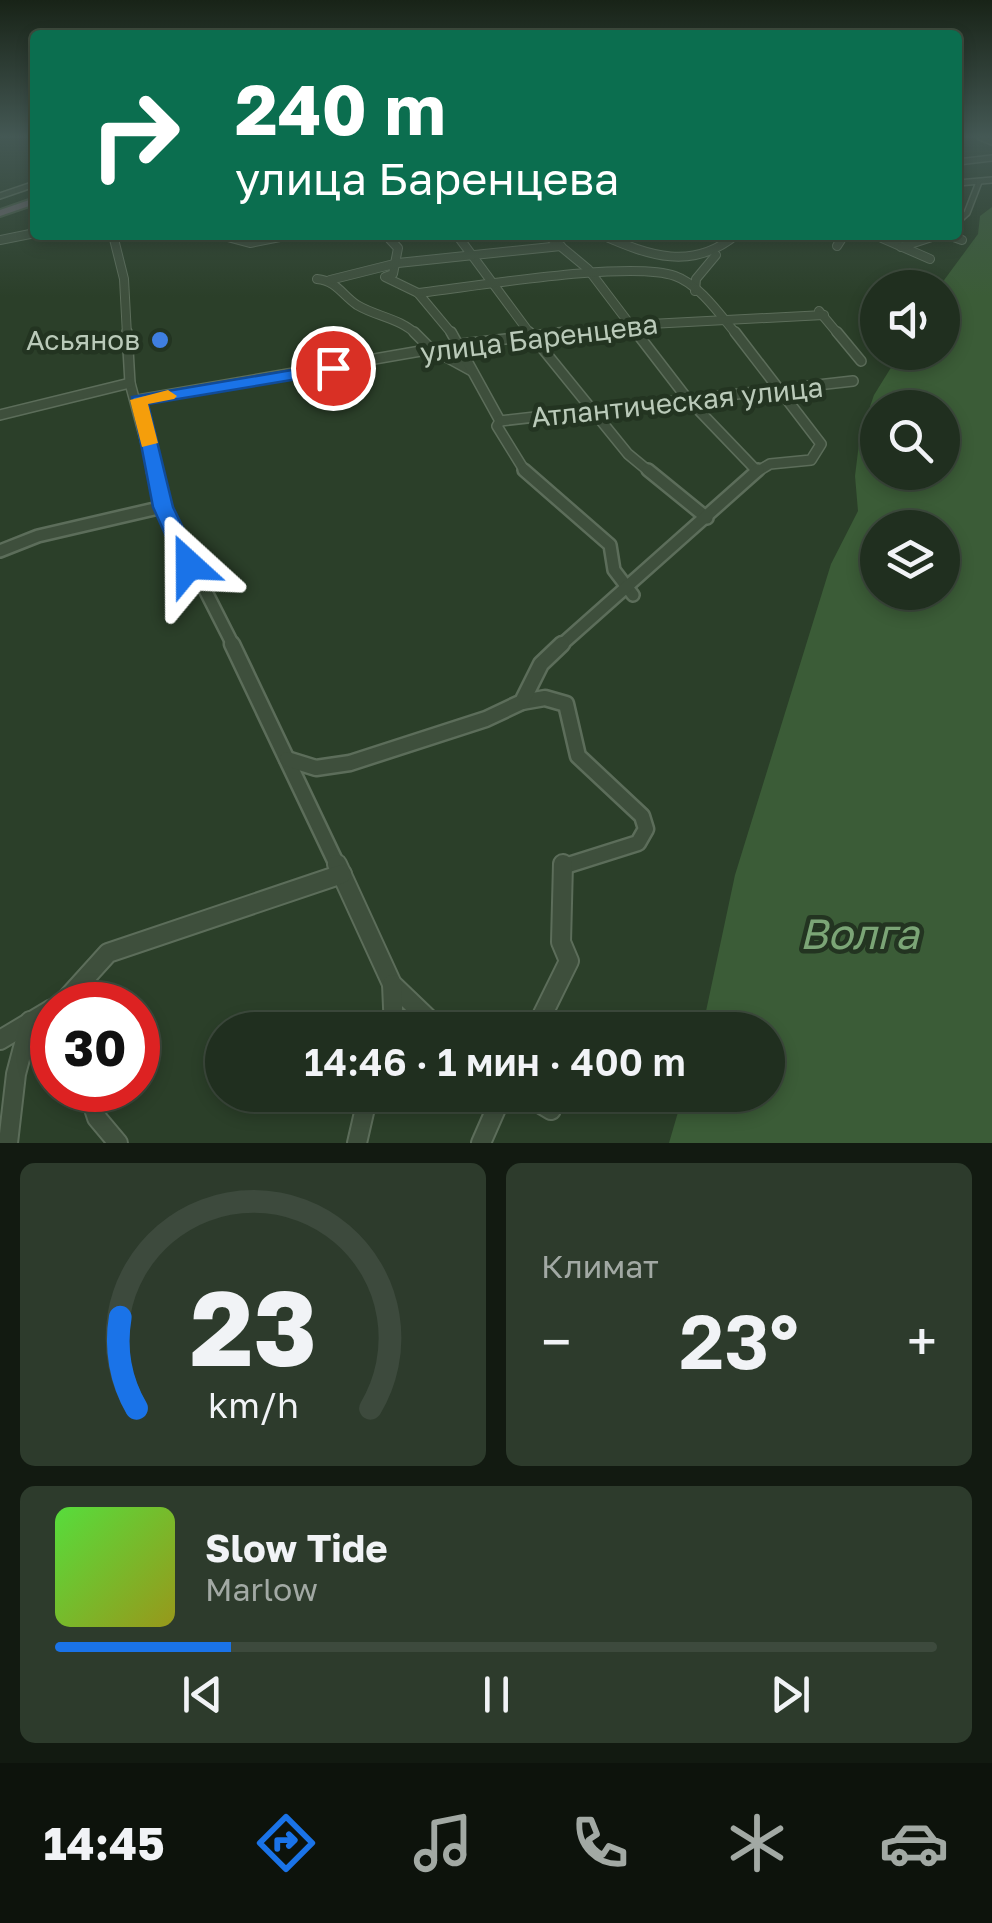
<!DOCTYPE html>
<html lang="ru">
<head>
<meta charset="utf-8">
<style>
	:root { --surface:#202f1f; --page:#2d3b2c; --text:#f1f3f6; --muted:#a2a9a4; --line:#3d4a3d; --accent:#1a73e8 }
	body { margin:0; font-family:"Golos Text",sans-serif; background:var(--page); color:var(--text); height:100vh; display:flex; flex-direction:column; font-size:38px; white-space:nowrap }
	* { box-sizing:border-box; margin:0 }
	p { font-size:32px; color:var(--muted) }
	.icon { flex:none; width:55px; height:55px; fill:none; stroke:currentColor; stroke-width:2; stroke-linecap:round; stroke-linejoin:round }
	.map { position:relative; height:1143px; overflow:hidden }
	.sheet { display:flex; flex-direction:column; gap:20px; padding:20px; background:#121a11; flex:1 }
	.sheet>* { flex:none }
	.banner { position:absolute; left:30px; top:30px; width:932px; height:210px; border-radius:10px; box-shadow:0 5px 15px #0003,0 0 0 2px var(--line); background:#0b6e4f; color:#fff; overflow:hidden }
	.controls { position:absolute; left:860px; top:270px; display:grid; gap:20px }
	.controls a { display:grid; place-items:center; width:100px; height:100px; border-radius:50%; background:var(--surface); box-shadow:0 5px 15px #0003,0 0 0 2px var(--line); font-size:50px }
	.speed { position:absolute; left:30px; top:982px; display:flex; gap:20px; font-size:50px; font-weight:700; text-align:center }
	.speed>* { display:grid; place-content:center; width:130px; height:130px; border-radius:50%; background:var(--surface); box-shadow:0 5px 15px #0003,0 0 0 2px var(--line); line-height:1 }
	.speed .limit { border:15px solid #d22; background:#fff; color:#111 }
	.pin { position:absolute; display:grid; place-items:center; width:85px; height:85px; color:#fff; margin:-42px; border:5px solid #fff; border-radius:50%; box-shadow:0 2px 10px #0007 }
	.me { position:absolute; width:110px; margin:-55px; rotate:336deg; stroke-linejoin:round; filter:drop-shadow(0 0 8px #0008) }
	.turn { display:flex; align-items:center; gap:35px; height:210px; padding:0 40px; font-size:45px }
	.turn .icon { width:130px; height:130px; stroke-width:2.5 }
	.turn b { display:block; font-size:70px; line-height:85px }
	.big { font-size:75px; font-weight:600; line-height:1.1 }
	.sheet .tile { flex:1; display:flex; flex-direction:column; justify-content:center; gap:15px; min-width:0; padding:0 35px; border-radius:15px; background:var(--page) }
	.sheet .dial { align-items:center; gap:0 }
	.dial svg { height:260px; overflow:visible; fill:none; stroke:var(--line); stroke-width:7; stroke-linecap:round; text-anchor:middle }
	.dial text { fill:var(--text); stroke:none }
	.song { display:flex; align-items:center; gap:30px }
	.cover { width:120px; height:120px; border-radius:15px; background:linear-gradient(135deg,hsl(110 70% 55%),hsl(60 70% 35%)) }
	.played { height:10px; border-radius:5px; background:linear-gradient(90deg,var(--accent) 20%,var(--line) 20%) }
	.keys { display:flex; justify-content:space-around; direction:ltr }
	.heat { display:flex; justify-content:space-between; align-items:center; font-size:55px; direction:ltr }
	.sheet .tiles { flex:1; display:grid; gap:20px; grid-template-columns:1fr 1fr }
	.tile:last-child { grid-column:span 2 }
	.trip { position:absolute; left:205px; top:1012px; width:580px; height:100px; border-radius:50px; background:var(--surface); box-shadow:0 5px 15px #0003,0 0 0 2px var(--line); font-weight:600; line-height:100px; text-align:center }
	.dock { display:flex; height:160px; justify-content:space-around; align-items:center; background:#0d130c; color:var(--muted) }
	.dock .icon { width:70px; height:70px }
	.dock .selected { color:var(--accent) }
	.dock b { font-size:45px; color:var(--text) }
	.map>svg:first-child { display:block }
	.water { fill:#3b5c37; fill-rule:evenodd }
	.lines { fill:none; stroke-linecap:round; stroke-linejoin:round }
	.minor-far5-casing { stroke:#5c6d5a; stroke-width:8 }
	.minor-far4-casing { stroke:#5c6d5a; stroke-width:10 }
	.minor-far3-casing { stroke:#5c6d5a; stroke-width:12 }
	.minor-far2-casing { stroke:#5c6d5a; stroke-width:16 }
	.minor-far1-casing { stroke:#5c6d5a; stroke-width:19 }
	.minor-casing { stroke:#5c6d5a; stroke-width:22 }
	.trunk-casing { stroke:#495a47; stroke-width:4 }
	.minor-far5 { stroke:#3e4f3c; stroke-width:5 }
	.minor-far4 { stroke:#3e4f3c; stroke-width:8 }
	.minor-far3 { stroke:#3e4f3c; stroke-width:9 }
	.minor-far2 { stroke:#3e4f3c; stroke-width:11 }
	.minor-far1 { stroke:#3e4f3c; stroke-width:14 }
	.minor { stroke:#3e4f3c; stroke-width:18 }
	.trunk { fill:#686468; fill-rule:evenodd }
	.route { fill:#1a73e8; stroke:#114b97; stroke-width:2.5 }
	.slow { fill:#f59e0b }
	.shop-dot { fill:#3f7fe0; stroke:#233421; stroke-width:4 }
	.labels { text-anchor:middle; stroke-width:9; stroke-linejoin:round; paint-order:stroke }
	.far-street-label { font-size:28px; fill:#bacab9; stroke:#233421 }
	.far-poi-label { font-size:28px; fill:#bacab9; stroke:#233421; text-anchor:end }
	.near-water-label { font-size:42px; font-style:italic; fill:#7ba576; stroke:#233421 }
</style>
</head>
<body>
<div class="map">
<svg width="992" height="1143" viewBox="0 0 992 1143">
	<rect width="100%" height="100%" fill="#2b3f29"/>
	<path class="water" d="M992,207V1143H669L683,1095H768V1030H702L735,875L831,564L858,511L855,476L860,435L874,395L900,353L942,352L939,287L978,234L980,216ZM878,408H942V472H878ZM878,528H942V592H878Z"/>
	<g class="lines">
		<g class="minor-far5-casing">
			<g id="minor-far5">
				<path d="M980,137L992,142"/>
				<path d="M958,162L992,158"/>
				<path d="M958,183L992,180"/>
				<path d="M0,196L35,184"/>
				<path d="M958,221L967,213L979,182"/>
			</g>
		</g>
		<g class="minor-far4-casing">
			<g id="minor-far4">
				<path d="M113,235L124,279L127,335"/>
				<path d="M220,235L250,243L290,235"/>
				<path d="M386,235L398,248L393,274L385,277L418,293L453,335"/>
				<path d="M457,235L531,335"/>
				<path d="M547,235L588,269L638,335"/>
				<path d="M602,235C650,256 692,271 736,235"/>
				<path d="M875,235L930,259"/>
				<path d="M948,235L962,240"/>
				<path d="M0,240L35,233"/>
				<path d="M837,246L844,235"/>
				<path d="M901,247L938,235"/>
				<path d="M317,279C337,281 342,295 357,305C377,317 400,318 417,335"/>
				<path d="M330,280L398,263L561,246"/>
				<path d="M695,291L696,279L716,255"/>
				<path d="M418,293C472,287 630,260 675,276C699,284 721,316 737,335"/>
				<path d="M819,311L839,335"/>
				<path d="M545,335L631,325L824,315"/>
			</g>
		</g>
		<g class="minor-far3-casing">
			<g id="minor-far3">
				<path d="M127,332L130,383L154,473"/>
				<path d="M414,332L430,348L472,371"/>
				<path d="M451,332L500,421L497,426L526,473"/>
				<path d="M529,332L628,454L651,473"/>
				<path d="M636,332L686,397L757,471"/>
				<path d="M735,332L821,444L811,460L770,464L755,473"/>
				<path d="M837,332L861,361"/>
				<path d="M138,400L461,344L567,332"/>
				<path d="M0,415L130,383"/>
				<path d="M500,421L853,381"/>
			</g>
		</g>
		<g class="minor-far2-casing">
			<g id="minor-far2">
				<path d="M153,470L163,507L234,647"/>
				<path d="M524,470L610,545L614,570L633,595"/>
				<path d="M648,470L707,518"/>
				<path d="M0,551L38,536L163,507"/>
				<path d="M559,647L758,470"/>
			</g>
		</g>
		<g class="minor-far1-casing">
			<g id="minor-far1">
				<path d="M232,644L338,867"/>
				<path d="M522,702L545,698L566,704L578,756L642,816L646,829L638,843L562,867"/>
				<path d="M287,759L316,768L350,763L486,719L522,702L541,664L562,644"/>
			</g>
		</g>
		<g class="minor-casing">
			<g id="minor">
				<path d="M337,864L392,984L440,1030"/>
				<path d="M392,984L394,1030"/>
				<path d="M61,1005L108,953L342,874"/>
				<path d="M535,1030L569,961L561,942L563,864"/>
				<path d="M0,1040L52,1009"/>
				<path d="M88,1090L97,1118L118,1143"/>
				<path d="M526,1095L551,1110"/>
				<path d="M8,1143L16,1074L30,1021"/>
				<path d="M357,1143L368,1095"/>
				<path d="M481,1143L502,1095"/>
			</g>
		</g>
		<g class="trunk-casing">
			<path id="trunk" d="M35,198V204L0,216V210Z"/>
		</g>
		<use href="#minor-far5" class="minor-far5"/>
		<use href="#minor-far4" class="minor-far4"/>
		<use href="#minor-far3" class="minor-far3"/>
		<use href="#minor-far2" class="minor-far2"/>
		<use href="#minor-far1" class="minor-far1"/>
		<use href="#minor" class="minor"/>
		<use href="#trunk" class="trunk"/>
	</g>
	<linearGradient id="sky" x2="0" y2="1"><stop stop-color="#182317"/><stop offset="0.46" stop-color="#445854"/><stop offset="1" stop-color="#445854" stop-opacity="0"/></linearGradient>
	<rect width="992" height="297" fill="url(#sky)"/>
	<path class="route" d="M333,363L341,368L339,372L148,404L173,507L201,565L189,572L181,570L153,507L132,397Z"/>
	<path class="slow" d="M168,390L177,396L174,399L148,404L158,443L142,447L130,400Z"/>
	<circle class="shop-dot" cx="160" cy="340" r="10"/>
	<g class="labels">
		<g class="far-street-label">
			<text transform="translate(539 338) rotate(-7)" y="10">улица Баренцева</text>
			<text transform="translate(677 402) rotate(-6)" y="10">Атлантическая улица</text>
		</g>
		<g class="far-poi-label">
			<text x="140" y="350">Асьянов</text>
		</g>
		<g class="near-water-label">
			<text x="859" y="949">Волга</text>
		</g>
	</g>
</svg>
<div class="controls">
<a><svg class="icon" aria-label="sound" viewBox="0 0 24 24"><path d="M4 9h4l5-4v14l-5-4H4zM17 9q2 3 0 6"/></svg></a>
<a><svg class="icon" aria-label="search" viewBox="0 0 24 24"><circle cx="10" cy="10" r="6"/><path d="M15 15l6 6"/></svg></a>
<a><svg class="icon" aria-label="layers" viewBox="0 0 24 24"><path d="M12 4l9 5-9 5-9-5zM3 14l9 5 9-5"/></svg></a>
</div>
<div class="speed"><div class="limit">30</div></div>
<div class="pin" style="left:333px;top:368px;background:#d93025"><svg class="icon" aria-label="arrive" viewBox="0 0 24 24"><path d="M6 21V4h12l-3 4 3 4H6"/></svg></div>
<svg class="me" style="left:189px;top:565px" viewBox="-20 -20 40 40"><path d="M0-17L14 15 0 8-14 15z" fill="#1a73e8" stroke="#fff" stroke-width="4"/></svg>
<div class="trip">14:46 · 1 мин · 400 m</div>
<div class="banner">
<div class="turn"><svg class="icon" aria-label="right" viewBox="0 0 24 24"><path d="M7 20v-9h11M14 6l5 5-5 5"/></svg><div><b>240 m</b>улица Баренцева</div></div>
</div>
</div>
<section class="sheet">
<div class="tiles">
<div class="tile dial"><svg viewBox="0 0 100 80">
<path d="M14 69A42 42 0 1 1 86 69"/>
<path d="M14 69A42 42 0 0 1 9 41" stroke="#1a73e8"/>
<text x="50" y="56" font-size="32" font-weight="700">23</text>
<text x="50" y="72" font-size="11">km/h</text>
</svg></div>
<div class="tile"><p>Климат</p>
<div class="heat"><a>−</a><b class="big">23°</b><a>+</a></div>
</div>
<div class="tile">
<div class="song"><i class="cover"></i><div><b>Slow Tide</b><p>Marlow</p></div></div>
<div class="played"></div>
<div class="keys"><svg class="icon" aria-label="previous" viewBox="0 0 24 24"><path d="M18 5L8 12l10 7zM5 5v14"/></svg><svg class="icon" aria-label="pause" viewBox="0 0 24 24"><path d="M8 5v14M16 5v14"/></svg><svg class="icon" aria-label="next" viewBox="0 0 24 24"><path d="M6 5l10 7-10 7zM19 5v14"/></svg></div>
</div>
</div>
</section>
<nav class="dock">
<b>14:45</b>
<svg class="icon selected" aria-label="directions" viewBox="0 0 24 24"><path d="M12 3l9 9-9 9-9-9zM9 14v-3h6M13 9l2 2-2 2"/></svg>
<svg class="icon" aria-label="music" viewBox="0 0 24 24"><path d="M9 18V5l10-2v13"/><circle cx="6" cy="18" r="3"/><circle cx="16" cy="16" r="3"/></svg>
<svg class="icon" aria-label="phone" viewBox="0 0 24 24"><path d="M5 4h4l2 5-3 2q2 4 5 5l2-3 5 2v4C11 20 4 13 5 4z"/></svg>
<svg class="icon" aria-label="climate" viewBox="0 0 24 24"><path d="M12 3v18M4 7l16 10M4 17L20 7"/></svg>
<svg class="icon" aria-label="car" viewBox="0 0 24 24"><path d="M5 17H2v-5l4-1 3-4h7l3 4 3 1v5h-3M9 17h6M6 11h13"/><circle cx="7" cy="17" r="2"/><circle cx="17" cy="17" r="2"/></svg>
</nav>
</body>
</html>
